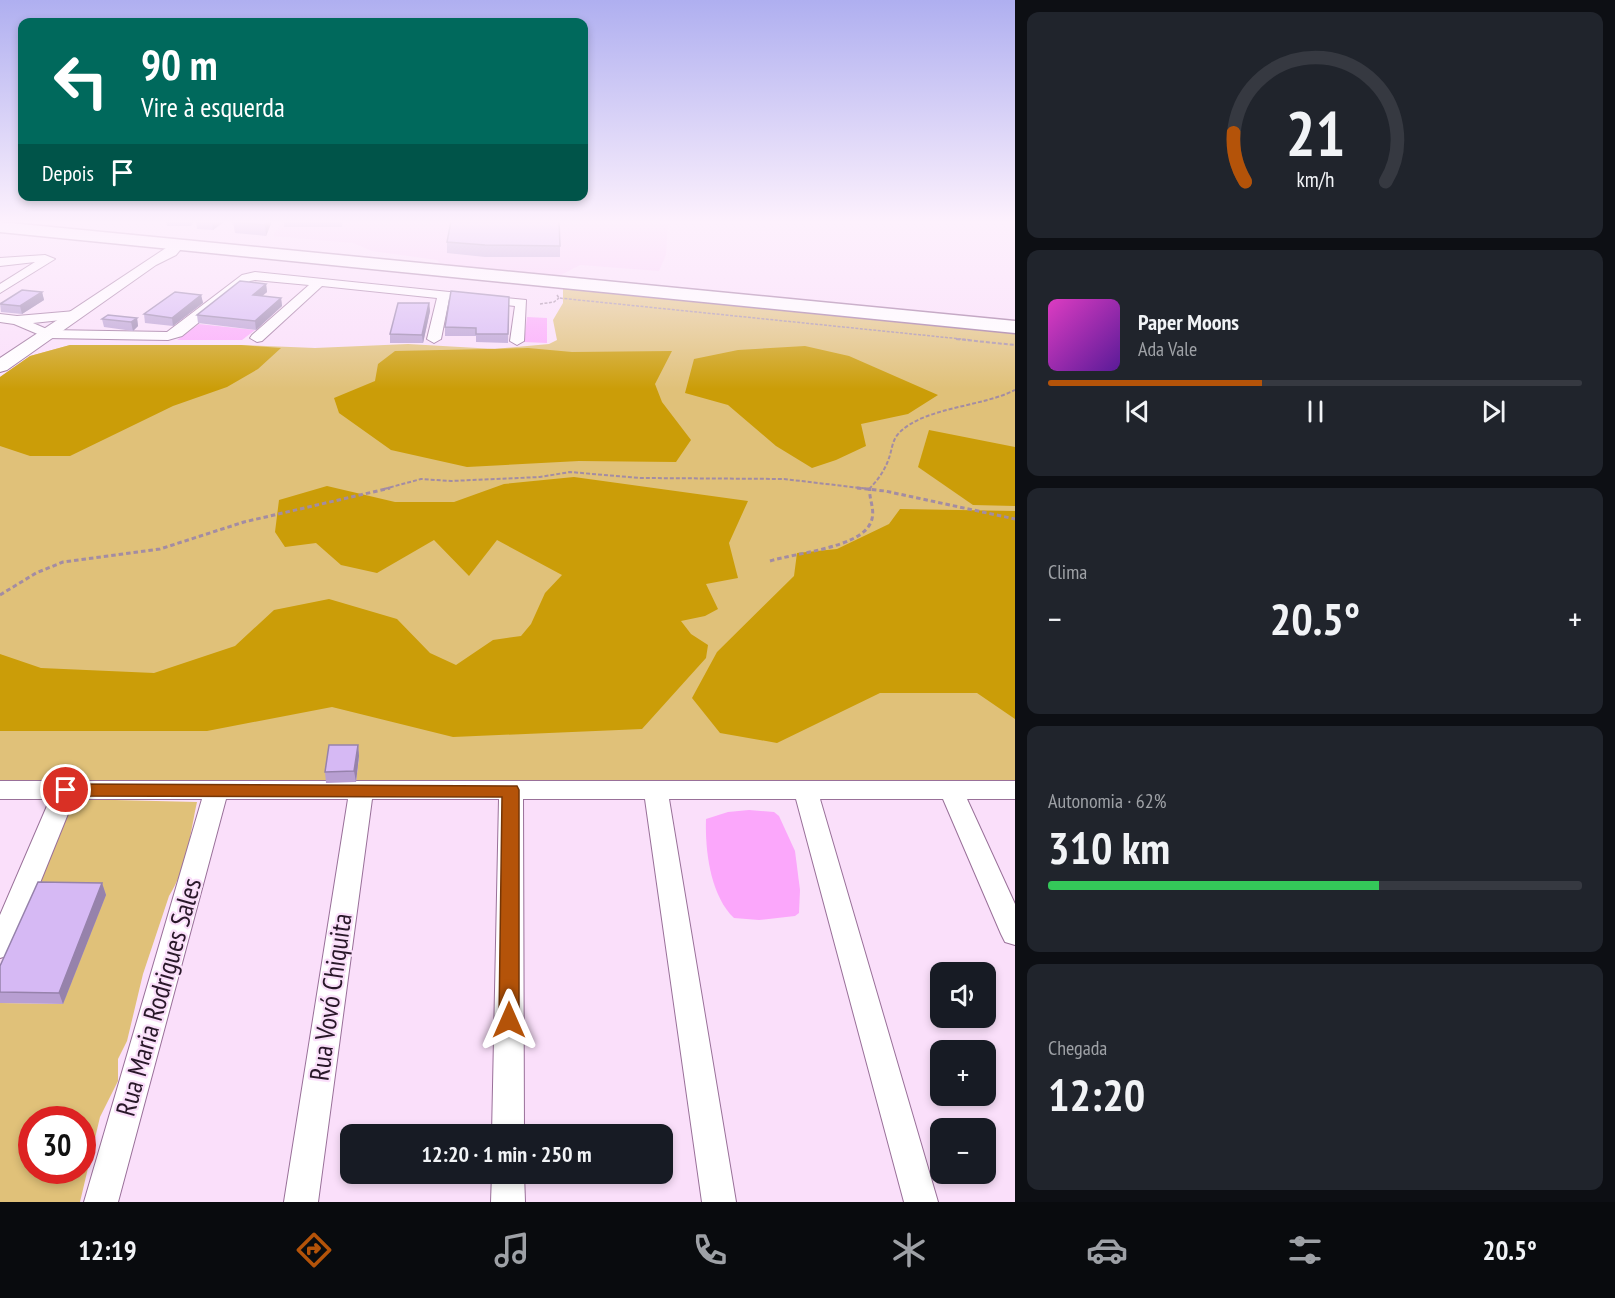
<!DOCTYPE html>
<html lang="pt">
<head>
<meta charset="utf-8">
<style>
	:root { --surface:#171b24; --page:#20242c; --text:#f1f3f6; --muted:#9ea1a6; --line:#363941; --accent:#b45309 }
	body { margin:0; font-family:"PT Sans Narrow",sans-serif; background:var(--page); color:var(--text); height:100vh; display:flex; flex-direction:column; font-size:22px; white-space:nowrap }
	* { box-sizing:border-box; margin:0 }
	p { font-size:20px; color:var(--muted) }
	.icon { flex:none; width:33px; height:33px; fill:none; stroke:currentColor; stroke-width:2; stroke-linecap:round; stroke-linejoin:round }
	.map { position:relative; flex:1; overflow:hidden }
	.details { display:flex; flex-direction:column; gap:12px; padding:12px; background:#0d0f14; width:600px }
	.details>* { flex:none }
	.banner { position:absolute; left:18px; top:18px; width:570px; height:183px; border-radius:12px; box-shadow:0 3px 9px #0003; background:#00695c; color:#fff; overflow:hidden }
	.controls { position:absolute; left:930px; top:962px; display:grid; gap:12px }
	.controls a { display:grid; place-items:center; width:66px; height:66px; border-radius:12px; background:var(--surface); box-shadow:0 3px 9px #0003; font-size:30px }
	.speed { position:absolute; left:18px; top:1106px; display:flex; gap:12px; font-size:30px; font-weight:700; text-align:center }
	.speed>* { display:grid; place-content:center; width:78px; height:78px; border-radius:50%; background:var(--surface); box-shadow:0 3px 9px #0003; line-height:1 }
	.speed .limit { border:9px solid #d22; background:#fff; color:#111 }
	.pin { position:absolute; display:grid; place-items:center; width:51px; height:51px; color:#fff; margin:-26px; border:3px solid #fff; border-radius:50%; box-shadow:0 2px 6px #0007 }
	.me { position:absolute; width:66px; margin:-33px; rotate:0deg; stroke-linejoin:round; filter:drop-shadow(0 0 4px #0008) }
	.turn { display:flex; align-items:center; gap:21px; height:126px; padding:0 24px; font-size:27px }
	.turn .icon { width:78px; height:78px; stroke-width:2.5 }
	.turn b { display:block; font-size:42px; line-height:51px }
	.then { display:flex; align-items:center; height:57px; padding:0 24px; background:#0003; gap:12px; font-size:22px }
	.big { font-size:45px; font-weight:600; line-height:1.1 }
	.details .tile { flex:1; display:flex; flex-direction:column; justify-content:center; gap:9px; min-width:0; padding:0 21px; border-radius:12px; background:var(--page) }
	.details .dial { align-items:center; gap:0 }
	.dial svg { height:156px; overflow:visible; fill:none; stroke:var(--line); stroke-width:7; stroke-linecap:round; text-anchor:middle }
	.dial text { fill:var(--text); stroke:none }
	.song { display:flex; align-items:center; gap:18px }
	.cover { width:72px; height:72px; border-radius:9px; background:linear-gradient(135deg,hsl(310 70% 55%),hsl(270 70% 35%)) }
	.played { height:6px; border-radius:3px; background:linear-gradient(90deg,var(--accent) 40%,var(--line) 40%) }
	.keys { display:flex; justify-content:space-around; direction:ltr }
	.heat { display:flex; justify-content:space-between; align-items:center; font-size:33px; direction:ltr }
	.charge { height:9px; border-radius:4px; background:linear-gradient(90deg,#34c759 62%,var(--line) 0) }
	.trip { position:absolute; left:340px; top:1124px; width:333px; height:60px; border-radius:12px; background:var(--surface); box-shadow:0 3px 9px #0003; font-weight:600; line-height:60px; text-align:center }
	.tab-bar { display:flex; height:96px; justify-content:space-around; align-items:center; background:#090b0e; color:var(--muted) }
	.tab-bar .icon { width:42px; height:42px }
	.tab-bar .current { color:var(--accent) }
	.tab-bar b { font-size:27px; color:var(--text) }
	main { display:flex; flex:1; min-height:0 }
	.map>svg:first-child { display:block }
	.built { fill:#f9d0f8 }
	.green { fill:#e0c179; fill-rule:evenodd }
	.forest { fill:#cb9d08 }
	.water { fill:#fba7fb }
	.lines { fill:none; stroke-linecap:round; stroke-linejoin:round }
	.minor-casing { stroke:#997099; stroke-width:2 }
	.major-casing { stroke:#997099; stroke-width:2 }
	.highway-casing { stroke:#997099; stroke-width:3 }
	.path-far2 { stroke:#a38ca3; stroke-width:1.5; stroke-dasharray:3 1.5; stroke-linecap:butt }
	.path-far1 { stroke:#a38ca3; stroke-width:2; stroke-dasharray:4 2; stroke-linecap:butt }
	.path { stroke:#a38ca3; stroke-width:3; stroke-dasharray:4.5 3; stroke-linecap:butt }
	.minor { fill:#fff; fill-rule:evenodd }
	.major { fill:#fff; fill-rule:evenodd }
	.highway { fill:#fff; fill-rule:evenodd }
	.wall { fill:#b89fd2 }
	.shaded-wall { fill:#9682ab }
	.building { fill:#d6b9f4; stroke:#9682ab; stroke-width:1.5 }
	.route { fill:#b45309; stroke:#753606; stroke-width:1.5 }
	.labels { text-anchor:middle; stroke-width:4.5; stroke-linejoin:round; paint-order:stroke }
	.near-street-label { font-size:27px; fill:#291829; stroke:#fadffa }
</style>
</head>
<body>
<main>
<div class="map">
<svg width="1015" height="1202" viewBox="0 0 1015 1202">
	<rect width="100%" height="100%" fill="#fadffa"/>
	<path class="built" d="M660,221L668,224L666,255L659,271L580,265L559,276L483,270L440,263L437,260L372,251L353,243L273,236L282,222Z"/>
	<g class="green">
		<path d="M563,286L1015,331V781L356,782L359,757L326,783L0,780V377L30,356L70,345H241L315,348L408,344L495,349L549,344L557,340L553,320L563,303Z"/>
		<path d="M74,799L197,802C190,834 187,868 169,896L143,974L127,1041L118,1059V1081L100,1117L80,1202H0V1003L63,1004L36,890ZM32,1119H82V1170H32Z"/>
	</g>
	<g class="forest">
		<path d="M70,345H241L281,348L258,369L227,387L173,406L70,456H30L0,446V377L30,356Z"/>
		<path d="M805,346L849,356L938,395L908,414L861,424L866,446L836,460L812,468L776,446L728,405L685,393L694,359L738,350Z"/>
		<path d="M528,348L572,352L672,351L655,384L662,402L691,440L676,462L579,461L467,467L391,450L339,413L334,398L375,381L378,364L395,351Z"/>
		<path d="M929,430L1015,447V506L973,505L918,467Z"/>
		<path d="M574,477L748,501L729,543L738,578L706,584L718,609L705,616L681,621L691,634L708,645L706,658L642,729L453,737L332,707L207,731H0V654L41,668L154,673L235,646L274,610L329,599L397,619L430,653L456,665L493,640L521,636L531,624L545,593L562,575L497,540L469,576L434,540L377,573L341,565L316,543L285,547L275,532L279,500L327,486L395,502H454L504,484Z"/>
		<path d="M900,509L1015,511V719L977,693H880L777,743L720,733L692,698L717,652L794,576L797,553L837,549L889,524Z"/>
	</g>
	<g class="water">
		<path d="M527,317L547,318V343L524,342Z"/>
		<path d="M199,324L255,330L242,340H177Z"/>
		<path d="M749,810L774,812L779,816L795,851L800,890L799,913L795,916L759,920L734,918C710,895 705,850 706,819L728,812Z"/>
	</g>
	<g class="lines">
		<g class="minor-casing">
			<g id="minor">
				<path d="M45,255L55,259L0,293V284L35,262L0,266V258Z"/>
				<path d="M255,272L526,300L524,341L517,345L510,341L515,306L449,299L441,339L434,343L427,339L437,298L322,286L262,341L257,342L250,338L252,335L309,285L255,280L250,281L182,336L168,340L47,338L14,324L0,322V314L17,316L75,311L80,312V318L33,323L49,330L167,332L242,275Z"/>
				<path d="M0,781H1015V799H967L1015,904V945L1005,942L1001,934L943,799H820L938,1202H904L796,799H669L736,1202H702L645,799H523L524,1134H492L499,799H372L318,1202H284L348,799H226L118,1202H84L202,799H74L14,947L10,955L0,958V915L50,799H0Z"/>
				<path d="M492,1173H524L525,1202H491Z"/>
			</g>
		</g>
		<g class="major-casing">
			<path id="major" d="M178,240L185,244L176,255L156,265L7,370L0,372V358Z"/>
		</g>
		<g class="highway-casing">
			<path id="highway" d="M0,222L1015,321V333L0,232Z"/>
		</g>
		<g class="path-far2">
			<path d="M557,295L559,298L971,340"/>
			<path d="M540,304L554,302L559,298"/>
		</g>
		<g class="path-far1">
			<path d="M956,339L1015,345"/>
			<path d="M384,489L421,479L451,481L540,477L570,472L640,478L784,479L869,489"/>
			<path d="M869,489C878,480 885,470 889,458C892,450 892,440 899,433C924,407 982,407 1015,390"/>
		</g>
		<g class="path">
			<path d="M857,488L885,491L1015,519"/>
			<path d="M770,561C795,553 858,548 870,524C877,511 868,499 870,488"/>
			<path d="M0,595L36,573L63,562L160,549L244,522L390,488"/>
		</g>
		<use href="#minor" class="minor"/>
		<use href="#major" class="major"/>
		<use href="#highway" class="highway"/>
	</g>
	<g class="wall">
		<path d="M166,221H194L191,226H167Z"/>
		<path d="M196,221H225L213,230L197,229Z"/>
		<path d="M272,221L266,236L235,233L233,222Z"/>
		<path d="M284,221H343L342,227H284Z"/>
		<path d="M447,242L560,246V257H485L447,253Z"/>
		<path d="M266,284L267,292L262,296L281,298L282,306L256,330L198,323L197,315Z"/>
		<path d="M42,292L44,300L22,314L1,312L0,303Z"/>
		<path d="M201,295L203,303L173,326L145,323L144,314Z"/>
		<path d="M509,297L508,343L476,342V336H445V327Z"/>
		<path d="M429,303L430,311L423,343H390V334Z"/>
		<path d="M137,318L138,326L133,331L104,327L102,319Z"/>
		<path d="M358,745L359,756L356,782L326,783L325,772Z"/>
		<path d="M102,883L106,895L63,1004L0,1003V966Z"/>
	</g>
	<g class="shaded-wall">
		<path d="M215,221H225L213,230L212,223Z"/>
		<path d="M266,221H272L266,236L265,225Z"/>
		<path d="M266,284L267,292L254,303L253,295Z"/>
		<path d="M42,292L44,300L22,314L20,306Z"/>
		<path d="M201,295L203,303L173,326L172,318Z"/>
		<path d="M281,298L282,306L256,330L255,321Z"/>
		<path d="M429,303L430,311L423,343L422,335Z"/>
		<path d="M137,318L138,326L133,331L131,322Z"/>
		<path d="M358,745L359,756L356,782L354,771Z"/>
		<path d="M102,883L106,895L63,1004L59,993Z"/>
	</g>
	<g class="building">
		<path d="M196,221H215L212,223Z"/>
		<path d="M234,221H266L265,225L233,222Z"/>
		<path d="M451,221H559L560,246L485,245L447,242Z"/>
		<path d="M240,281L266,284L253,295L281,298L255,321L197,315Z"/>
		<path d="M22,290L42,292L20,306L0,304Z"/>
		<path d="M451,291L509,297L508,334H476V328L445,327Z"/>
		<path d="M175,292L201,295L172,318L144,314Z"/>
		<path d="M398,303H429L422,335L390,334Z"/>
		<path d="M108,315L137,318L131,322L102,319Z"/>
		<path d="M329,745H358L354,771L325,772Z"/>
		<path d="M38,882L102,883L59,993L0,992V966Z"/>
	</g>
	<linearGradient id="sky" x2="0" y2="1"><stop stop-color="#afaff0"/><stop offset="0.57" stop-color="#fdf1fd"/><stop offset="1" stop-color="#fdf1fd" stop-opacity="0"/></linearGradient>
	<rect width="1015" height="389" fill="url(#sky)"/>
	<path class="route" d="M66,784L517,786L519,790V1020L516,1026L509,1029L502,1026L499,1020L502,797L66,796L58,790Z"/>
	<g class="labels">
		<g class="near-street-label">
			<text transform="translate(159 997) rotate(-74)" y="9">Rua Maria Rodrigues Sales</text>
			<text transform="translate(331 997) rotate(-82)" y="9">Rua Vovó Chiquita</text>
		</g>
	</g>
</svg>
<div class="controls">
<a><svg class="icon" aria-label="sound" viewBox="0 0 24 24"><path d="M4 9h4l5-4v14l-5-4H4zM17 9q2 3 0 6"/></svg></a>
<a>+</a>
<a>−</a>
</div>
<div class="speed"><div class="limit">30</div></div>
<div class="pin" style="left:66px;top:790px;background:#d93025"><svg class="icon" aria-label="arrive" viewBox="0 0 24 24"><path d="M6 21V4h12l-3 4 3 4H6"/></svg></div>
<svg class="me" style="left:509px;top:1020px" viewBox="-20 -20 40 40"><path d="M0-17L14 15 0 8-14 15z" fill="#b45309" stroke="#fff" stroke-width="4"/></svg>
<div class="trip">12:20 · 1 min · 250 m</div>
<div class="banner">
<div class="turn"><svg class="icon" aria-label="left" viewBox="0 0 24 24"><path d="M17 20v-9H6M10 6l-5 5 5 5"/></svg><div><b>90 m</b>Vire à esquerda</div></div>
<div class="then">Depois<svg class="icon" aria-label="arrive" viewBox="0 0 24 24"><path d="M6 21V4h12l-3 4 3 4H6"/></svg></div>
</div>
</div>
<section class="details">
<div class="tile dial"><svg viewBox="0 0 100 80">
<path d="M14 69A42 42 0 1 1 86 69"/>
<path d="M14 69A42 42 0 0 1 8 44" stroke="#b45309"/>
<text x="50" y="56" font-size="32" font-weight="700">21</text>
<text x="50" y="72" font-size="11">km/h</text>
</svg></div>
<div class="tile">
<div class="song"><i class="cover"></i><div><b>Paper Moons</b><p>Ada Vale</p></div></div>
<div class="played"></div>
<div class="keys"><svg class="icon" aria-label="previous" viewBox="0 0 24 24"><path d="M18 5L8 12l10 7zM5 5v14"/></svg><svg class="icon" aria-label="pause" viewBox="0 0 24 24"><path d="M8 5v14M16 5v14"/></svg><svg class="icon" aria-label="next" viewBox="0 0 24 24"><path d="M6 5l10 7-10 7zM19 5v14"/></svg></div>
</div>
<div class="tile"><p>Clima</p>
<div class="heat"><a>−</a><b class="big">20.5°</b><a>+</a></div>
</div>
<div class="tile"><p>Autonomia · 62%</p><b class="big">310 km</b><div class="charge"></div></div>
<div class="tile"><p>Chegada</p><b class="big">12:20</b></div>
</section>
</main>
<nav class="tab-bar">
<b>12:19</b>
<svg class="icon current" aria-label="directions" viewBox="0 0 24 24"><path d="M12 3l9 9-9 9-9-9zM9 14v-3h6M13 9l2 2-2 2"/></svg>
<svg class="icon" aria-label="music" viewBox="0 0 24 24"><path d="M9 18V5l10-2v13"/><circle cx="6" cy="18" r="3"/><circle cx="16" cy="16" r="3"/></svg>
<svg class="icon" aria-label="phone" viewBox="0 0 24 24"><path d="M5 4h4l2 5-3 2q2 4 5 5l2-3 5 2v4C11 20 4 13 5 4z"/></svg>
<svg class="icon" aria-label="climate" viewBox="0 0 24 24"><path d="M12 3v18M4 7l16 10M4 17L20 7"/></svg>
<svg class="icon" aria-label="car" viewBox="0 0 24 24"><path d="M5 17H2v-5l4-1 3-4h7l3 4 3 1v5h-3M9 17h6M6 11h13"/><circle cx="7" cy="17" r="2"/><circle cx="17" cy="17" r="2"/></svg>
<svg class="icon" aria-label="filters" viewBox="0 0 24 24"><path d="M4 7h16M4 17h16"/><circle cx="9" cy="7" r="2"/><circle cx="15" cy="17" r="2"/></svg>
<b>20.5°</b>
</nav>
</body>
</html>
